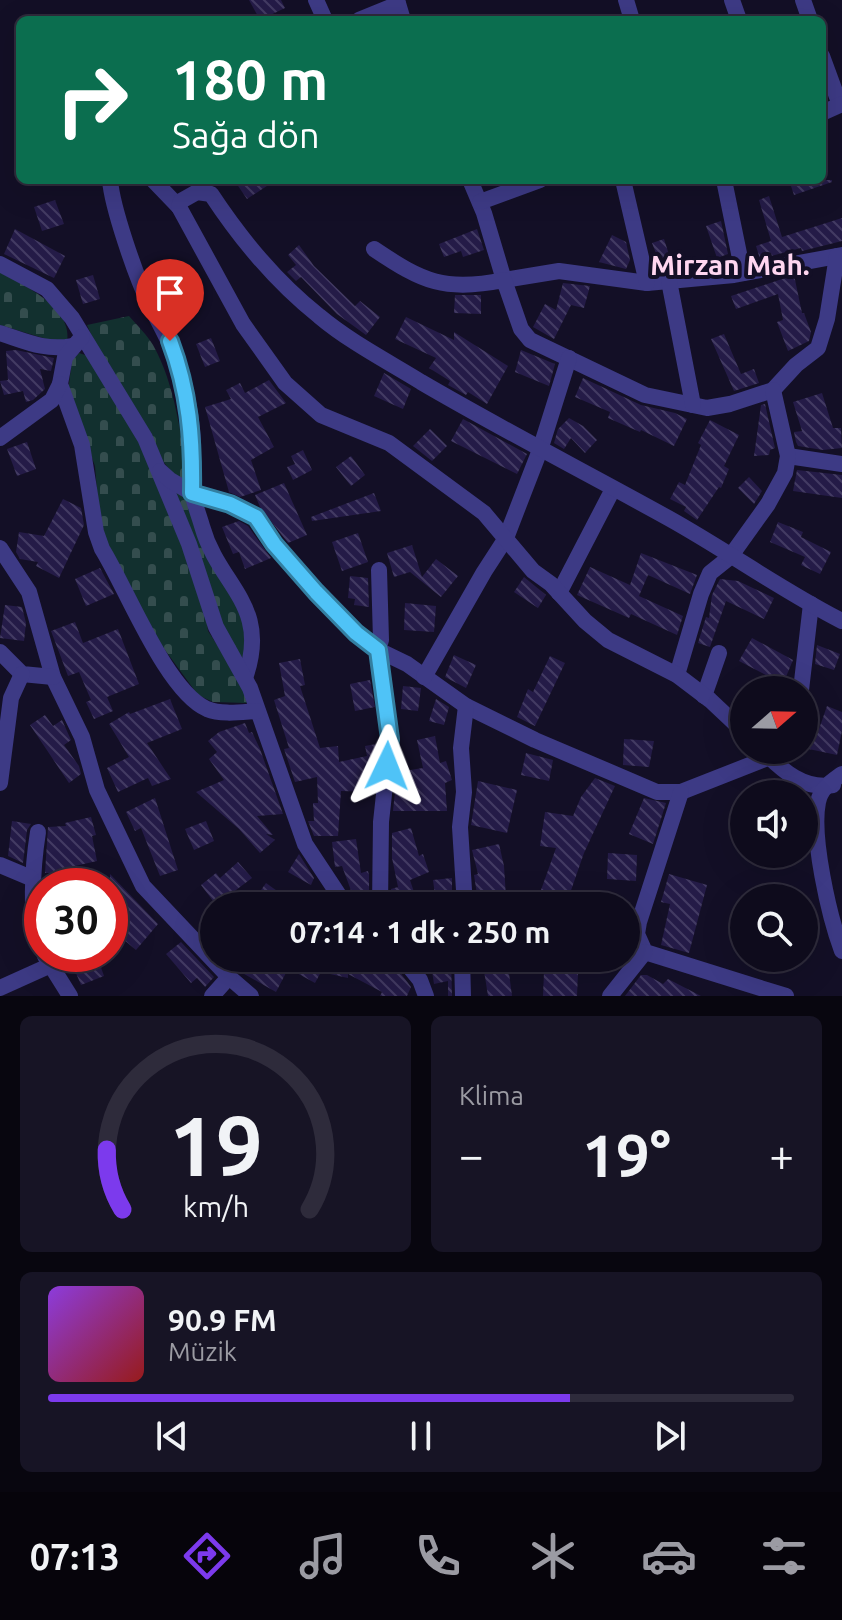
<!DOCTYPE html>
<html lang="tr">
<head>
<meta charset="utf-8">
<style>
	:root { --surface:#0e0b1c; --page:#171425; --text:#f1f3f6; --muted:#9b9ba3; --line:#2e2b3b; --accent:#7c3aed }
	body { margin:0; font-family:Ubuntu,sans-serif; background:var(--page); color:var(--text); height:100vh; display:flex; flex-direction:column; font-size:30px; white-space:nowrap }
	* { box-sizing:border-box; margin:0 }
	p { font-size:26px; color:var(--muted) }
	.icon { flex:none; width:44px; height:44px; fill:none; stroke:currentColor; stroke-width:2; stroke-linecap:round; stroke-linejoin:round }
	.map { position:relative; height:996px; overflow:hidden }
	.panel { display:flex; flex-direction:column; gap:20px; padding:20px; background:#08060f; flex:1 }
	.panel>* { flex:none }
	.top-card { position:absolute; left:16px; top:16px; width:810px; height:168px; border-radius:12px; box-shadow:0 8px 32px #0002,0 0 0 2px var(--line); background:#0b6e4f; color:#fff; overflow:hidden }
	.needle { width:52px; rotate:70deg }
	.fabs { position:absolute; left:730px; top:676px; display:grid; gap:16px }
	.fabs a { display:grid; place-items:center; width:88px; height:88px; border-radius:50%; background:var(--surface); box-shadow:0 8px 32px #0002,0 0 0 2px var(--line); font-size:40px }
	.speed { position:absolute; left:24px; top:868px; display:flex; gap:16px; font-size:40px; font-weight:700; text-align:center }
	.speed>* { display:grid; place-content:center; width:104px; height:104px; border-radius:50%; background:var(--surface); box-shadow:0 8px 32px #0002,0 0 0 2px var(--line); line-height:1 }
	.speed .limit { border:12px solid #d22; background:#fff; color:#111 }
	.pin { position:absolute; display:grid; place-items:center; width:68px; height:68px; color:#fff; margin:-82px -34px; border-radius:50% 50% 50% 0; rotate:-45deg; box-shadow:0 0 8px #0007 }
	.pin .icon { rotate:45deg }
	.me { position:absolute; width:88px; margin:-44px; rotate:2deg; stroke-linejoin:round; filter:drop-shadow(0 0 6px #0008) }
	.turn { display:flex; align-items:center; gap:28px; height:168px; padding:0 24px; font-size:36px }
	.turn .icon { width:104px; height:104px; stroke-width:2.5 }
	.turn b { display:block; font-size:56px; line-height:68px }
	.big { font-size:60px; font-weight:700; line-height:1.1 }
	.panel .tile { flex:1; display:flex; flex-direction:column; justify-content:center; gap:12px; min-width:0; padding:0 28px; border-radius:12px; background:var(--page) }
	.panel .dial { align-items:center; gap:0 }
	.dial svg { height:208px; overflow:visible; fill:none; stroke:var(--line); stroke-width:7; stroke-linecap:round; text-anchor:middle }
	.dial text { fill:var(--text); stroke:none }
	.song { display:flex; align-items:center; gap:24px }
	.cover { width:96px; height:96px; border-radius:12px; background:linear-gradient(135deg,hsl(270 70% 55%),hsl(0 70% 35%)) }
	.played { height:8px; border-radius:4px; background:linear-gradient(90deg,var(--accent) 70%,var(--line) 70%) }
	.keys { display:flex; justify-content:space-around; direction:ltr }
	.heat { display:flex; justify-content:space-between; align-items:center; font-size:44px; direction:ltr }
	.panel .tiles { flex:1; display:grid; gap:20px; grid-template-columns:1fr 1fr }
	.tile:last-child { grid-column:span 2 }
	.trip { position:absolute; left:200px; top:892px; width:440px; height:80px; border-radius:40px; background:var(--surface); box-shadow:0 8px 32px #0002,0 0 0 2px var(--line); font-weight:700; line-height:80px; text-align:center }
	.dock { display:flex; height:128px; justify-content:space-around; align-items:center; background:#06040b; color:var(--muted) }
	.dock .icon { width:56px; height:56px }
	.dock .on { color:var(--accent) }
	.dock b { font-size:36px; color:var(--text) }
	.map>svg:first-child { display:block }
	.cemetery { fill:url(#cemetery-stones) }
	.building { fill:url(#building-back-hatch) }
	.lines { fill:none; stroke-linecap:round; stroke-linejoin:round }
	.street { stroke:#3d3a85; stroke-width:16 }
	.route-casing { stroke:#337fa1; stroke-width:20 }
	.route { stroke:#4fc3f7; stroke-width:14 }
	.labels { text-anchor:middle; stroke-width:8; stroke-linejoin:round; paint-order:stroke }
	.district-label { font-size:28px; font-weight:bold; fill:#ffd6f0; stroke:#130f26 }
</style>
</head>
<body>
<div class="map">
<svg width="842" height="996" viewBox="0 0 842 996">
	<defs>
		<pattern id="cemetery-stones" width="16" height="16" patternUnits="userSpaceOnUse" patternTransform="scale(2)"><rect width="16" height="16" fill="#12302f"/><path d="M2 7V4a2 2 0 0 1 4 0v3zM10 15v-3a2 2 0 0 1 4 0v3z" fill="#344d4e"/></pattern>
		<pattern id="building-back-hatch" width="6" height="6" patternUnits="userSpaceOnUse" patternTransform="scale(2)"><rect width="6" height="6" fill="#241b47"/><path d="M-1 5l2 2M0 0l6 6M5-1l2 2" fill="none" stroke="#433b63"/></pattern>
	</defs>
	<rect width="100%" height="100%" fill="#130f26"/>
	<g class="cemetery">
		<path d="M0,272C25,286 74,308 67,343L53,341L0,325Z"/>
		<path d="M129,316C137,325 147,335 153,345C176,386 180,435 189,479L180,480C144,446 107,371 87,325Z"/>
		<path d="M79,353L88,356L139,438L183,540L206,614L208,631L241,682L247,703L213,702L198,695L154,635L107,548L98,503L95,466L68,392L72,360Z"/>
		<path d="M170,486L187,499L243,608L245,662L217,620Z"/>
	</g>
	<g class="building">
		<path d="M249,0H281L285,8L260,20Z"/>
		<path d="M234,180H276L247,199Z"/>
		<path d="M789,180H832V182L794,195Z"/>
		<path d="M769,196L782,237L842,218V241L802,251L801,248L760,259L756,246L771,241L759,200Z"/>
		<path d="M55,200L64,224L42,231L34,207Z"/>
		<path d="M721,221L728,254L717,258L706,226Z"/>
		<path d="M15,229L65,256L54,278L4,254Z"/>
		<path d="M477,229L484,250L463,257L461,251L444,257L439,244Z"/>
		<path d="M612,235L626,242L630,260L626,269L599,262Z"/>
		<path d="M664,239L672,264L676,266L656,271L652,254L657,256L652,243Z"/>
		<path d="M299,245L314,266L355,306L360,301L380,317L366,335L337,314L301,277L296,281L287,272L296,265L288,255Z"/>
		<path d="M93,275L100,299L83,304L76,280Z"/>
		<path d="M794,275L802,313H804L811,332L809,341L788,351L777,322L783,320L778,294L736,309L731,296Z"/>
		<path d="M563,283L590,286L584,308L571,305L554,339L533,327L545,304L556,310Z"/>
		<path d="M455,295H481V314L454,313Z"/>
		<path d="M406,317L454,340V332L508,366L487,404L468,392L466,395L448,385L450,381L429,368L436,358L395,339Z"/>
		<path d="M724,334L741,374L754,369L759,383L734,391L711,339Z"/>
		<path d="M211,338L220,361L205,367L196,344Z"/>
		<path d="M16,350L54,358L51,371L40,369L45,389L33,400L26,402L23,391L4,395L0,381L8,380L6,351Z"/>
		<path d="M521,350L555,364L549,386L515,372Z"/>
		<path d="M384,373L411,389L403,409L374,396Z"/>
		<path d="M583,378L641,405L675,413L687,419L674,446L641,430L640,432L608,418L610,412L575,397Z"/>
		<path d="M269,380L286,403L258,417L274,447L251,460L261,490L240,497L229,492L205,407L231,399L226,390L240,383L245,393Z"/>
		<path d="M822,393L833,428H841L842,448L823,450L798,446L796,442L794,432L802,431L793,402Z"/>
		<path d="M765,404L775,448L770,450L769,455L754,456L761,405Z"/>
		<path d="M569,418L583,426L597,440L585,453L571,438L564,449L554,443L558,429Z"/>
		<path d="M463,419L527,454L517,474L451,441Z"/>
		<path d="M710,420L739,435L724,466L729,469L721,488L719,487L697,520L684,511L686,507L670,499L679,482L685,485L701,445L698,443Z"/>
		<path d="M430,429L447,446L432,461L413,446Z"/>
		<path d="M27,442L36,469L17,476L7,449Z"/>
		<path d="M303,450L312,470L293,480L287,467L295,464L291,456Z"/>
		<path d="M351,456L365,475L351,486L336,467Z"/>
		<path d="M797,470L842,475V498L793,491Z"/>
		<path d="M749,477L762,491L754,504L738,488Z"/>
		<path d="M284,483L307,535L288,543L260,507L255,495Z"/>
		<path d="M374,493L381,511L312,521L311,517Z"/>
		<path d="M63,499L81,508L84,525L59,578L36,566L38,562L20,559L16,552L19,532L44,536Z"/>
		<path d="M239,521L248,526L271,558L245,569L239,552L233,554L222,527Z"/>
		<path d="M778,522L803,532L801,537L831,552L820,574L801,565L805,557L770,542Z"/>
		<path d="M358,533L368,562L342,571L332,542Z"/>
		<path d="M412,545L422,577L436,559L458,576L441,597L410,572L394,577L387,553Z"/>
		<path d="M641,553L697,575L690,594L648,575L639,596L683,616L677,635L631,614L629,618L577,595L590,567L630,585Z"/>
		<path d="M100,568L114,594L86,606L75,579Z"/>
		<path d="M350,576L368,578L369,607L354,605L355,599L348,598Z"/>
		<path d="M524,577L546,595L538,608L514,592Z"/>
		<path d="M720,579L738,581L774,598L764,619L726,601L710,647L698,643L706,617L709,618L712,595Z"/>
		<path d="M405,603L436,606L434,632L404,630Z"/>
		<path d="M5,605L22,607L26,623L24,641L0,638Z"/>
		<path d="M75,622L83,643L118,629L139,684L107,697L113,711L94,719L86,702L91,700L79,672L68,676L51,631Z"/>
		<path d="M752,638L793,660L783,684L739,661Z"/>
		<path d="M817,645L840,654L834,670L815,664Z"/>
		<path d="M454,655L476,665L466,688L445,677Z"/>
		<path d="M550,656L565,663L535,726L517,717L528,689L533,692Z"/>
		<path d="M300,659L305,685L300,686L320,748L338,746L339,762L367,756L365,746L376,744L378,752L373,792L341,791L338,836H314L308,821H314L313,803H318L317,777L295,782L284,749L289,748L274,700L285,696L279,663Z"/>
		<path d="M370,680L375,707L355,711L350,684Z"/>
		<path d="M403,686L421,688L418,711L401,709Z"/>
		<path d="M170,699L182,729L147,743L171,779L152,786L148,778L118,792L107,768L129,757L109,724L129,712L130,714Z"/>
		<path d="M436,699L449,707L444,725L429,721Z"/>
		<path d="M827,706L842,712V731L837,755L804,748V725L819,729Z"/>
		<path d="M45,715L53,726L62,720L71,740L64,745L79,766L81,774L69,783L30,725Z"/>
		<path d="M245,723L249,733L252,732L260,749L283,814L257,816L273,835L266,834L275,840L260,853L239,829L196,792L224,780L209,759L217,752L208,741L219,732Z"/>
		<path d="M435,736L440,763L446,761L452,780L445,783L447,811H393L397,772L423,768L417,740Z"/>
		<path d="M624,739L654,741L649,767L623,765Z"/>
		<path d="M526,753L553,760L549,781L521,775Z"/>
		<path d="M595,778L615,786L584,853L568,899L541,890L556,848L540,846L545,812L573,816L581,797Z"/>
		<path d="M478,781L517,790L507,833L471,825Z"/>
		<path d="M155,798L178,870L160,876L141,828L135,831L126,812Z"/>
		<path d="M644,798L666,803L653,844L629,834Z"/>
		<path d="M91,817L96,835L92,836L97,861L66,868V873H45L48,827L66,826L65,823Z"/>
		<path d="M12,821L31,824L27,830L23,863L8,856Z"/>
		<path d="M206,821L214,841L194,850L185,829Z"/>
		<path d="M411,828L419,856L423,854L429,872L410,880L416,898L435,895L433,880L452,878V906H392L391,889L398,887L392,858V833Z"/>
		<path d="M356,839L361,873L368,871L369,875V891L353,896L342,866L335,867L332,842Z"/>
		<path d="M499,844L504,866L506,897L478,901L474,875L478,874L472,850Z"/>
		<path d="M608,853L637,855L636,881L607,879Z"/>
		<path d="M299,854L314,878L311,885L288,872Z"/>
		<path d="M238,862L252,878L216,905L201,885L216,873L220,878Z"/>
		<path d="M110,874L158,924L136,950L110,928Z"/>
		<path d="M669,874L707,885L689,953L661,945L670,904L661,902Z"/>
		<path d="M266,883L298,906H250Z"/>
		<path d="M181,942L214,977L205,987L197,978L191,983L166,954Z"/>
		<path d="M97,956L104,976L81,985L73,966Z"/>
		<path d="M244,958H263L288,969L276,992L239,971Z"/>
		<path d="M291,958H387L391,960L411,987L407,996H380L382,992L348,974V978L321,972L315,983L286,967Z"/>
		<path d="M430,958H451L452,996H448V981L434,984Z"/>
		<path d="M482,958H507L512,996H488Z"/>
		<path d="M544,972L578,973L577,996H543Z"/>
		<path d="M641,975H647L663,984L668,979L701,996H625Z"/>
	</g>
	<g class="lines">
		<g class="street">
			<path d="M316,0L325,20"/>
			<path d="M397,0L403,20"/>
			<path d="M626,0L632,20"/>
			<path d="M732,0L739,20"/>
			<path d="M803,0L810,20"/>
			<path d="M359,20L398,4"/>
			<path d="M822,56L840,105"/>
			<path d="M822,113L842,104"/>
			<path d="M110,180C112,207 136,277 149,303C163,331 178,355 185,387C189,406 193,428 193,447C193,462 191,476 192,490C193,501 199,515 202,526C219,587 271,604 245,678"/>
			<path d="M153,180L179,207"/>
			<path d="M470,180L484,213L504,280L559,271L647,283L734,275L842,255"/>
			<path d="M623,180L647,283"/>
			<path d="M724,180L743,273"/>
			<path d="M480,202L540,180"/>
			<path d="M374,249C423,282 445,292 504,280L521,329L530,340L645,395L707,408L730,404L773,390L796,365L818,348L827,319L837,256"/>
			<path d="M0,264L47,289L72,318L145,438L189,544L216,627L250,688L305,844L346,906"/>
			<path d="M669,281L693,405"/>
			<path d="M0,333C25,341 45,351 72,346"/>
			<path d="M82,337L65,357L60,384L82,445L96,532L102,549C126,587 166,691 207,709C222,715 241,712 257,711"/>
			<path d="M0,438L52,400L60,384"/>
			<path d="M788,456L842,464"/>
			<path d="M160,471L170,480L192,493L230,504L256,517L274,544L316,592L356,633L378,650L407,664L466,706L535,740L657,792H681L770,757"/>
			<path d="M0,548L29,592L53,677L82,737L97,790L143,886L229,977L251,996"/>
			<path d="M379,570L381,640L378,650L390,739L381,822L380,906"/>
			<path d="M559,593L613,489"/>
			<path d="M0,652L22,674L53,677"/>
			<path d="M677,675L701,594L710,573L730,557L768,504L785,473L788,456L773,390"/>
			<path d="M424,677L484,572L506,538L540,450L569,358"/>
			<path d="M801,690L811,604"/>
			<path d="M704,696L719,653"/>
			<path d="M744,732L710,700L677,675L608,640L585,621L551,584L533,571L484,513L389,443L321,415L285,383L243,324L179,207L181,201L197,192L211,194C242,241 276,282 319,316C350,342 387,361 421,382C503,430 587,473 670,519C729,552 783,591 842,621"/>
			<path d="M764,752C783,771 804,790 833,785"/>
			<path d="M842,774C831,782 821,788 818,802C811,837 829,916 842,951"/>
			<path d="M0,783L11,698L22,674"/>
			<path d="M681,792L639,922L637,934L645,952L786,996"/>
			<path d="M38,832C33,864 28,921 42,950"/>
			<path d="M0,865L31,878"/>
			<path d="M465,906L460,827L464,792L461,748L466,706"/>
			<path d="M45,956L70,996"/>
			<path d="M402,958L420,980L426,996"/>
			<path d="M462,958L463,996"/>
			<path d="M0,988L51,965"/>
			<path d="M212,996L229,977"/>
			<path d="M610,996L645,952"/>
		</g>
	</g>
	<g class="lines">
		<g class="route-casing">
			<path id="route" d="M170,341C189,391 193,439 192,493L230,504L256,517L274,544L316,592L356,633L378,650L390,739L387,766"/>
		</g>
		<use href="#route" class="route"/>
	</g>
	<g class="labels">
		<g class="district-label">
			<text x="730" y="275">Mirzan Mah.</text>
		</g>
	</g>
</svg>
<div class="fabs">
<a><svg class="needle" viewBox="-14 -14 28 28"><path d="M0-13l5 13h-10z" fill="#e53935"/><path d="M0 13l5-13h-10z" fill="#9b9ba3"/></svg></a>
<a><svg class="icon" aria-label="sound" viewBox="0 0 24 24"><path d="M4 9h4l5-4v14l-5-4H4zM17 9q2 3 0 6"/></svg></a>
<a><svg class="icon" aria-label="search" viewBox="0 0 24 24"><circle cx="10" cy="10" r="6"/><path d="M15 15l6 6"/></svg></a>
</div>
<div class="speed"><div class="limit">30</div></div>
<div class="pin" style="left:170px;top:341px;background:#d93025"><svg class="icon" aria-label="arrive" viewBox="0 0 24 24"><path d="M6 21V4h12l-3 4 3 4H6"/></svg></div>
<svg class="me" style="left:387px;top:766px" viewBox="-20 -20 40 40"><path d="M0-17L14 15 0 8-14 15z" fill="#4fc3f7" stroke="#fff" stroke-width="4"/></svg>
<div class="trip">07:14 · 1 dk · 250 m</div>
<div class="top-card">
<div class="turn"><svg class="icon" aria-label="right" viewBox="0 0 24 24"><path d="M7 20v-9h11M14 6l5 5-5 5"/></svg><div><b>180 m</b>Sağa dön</div></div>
</div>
</div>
<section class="panel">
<div class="tiles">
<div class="tile dial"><svg viewBox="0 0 100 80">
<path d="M14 69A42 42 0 1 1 86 69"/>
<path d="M14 69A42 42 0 0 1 8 46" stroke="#7c3aed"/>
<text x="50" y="56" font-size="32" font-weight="700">19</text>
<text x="50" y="72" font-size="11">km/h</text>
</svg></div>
<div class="tile"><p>Klima</p>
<div class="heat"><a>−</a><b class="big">19°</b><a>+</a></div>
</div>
<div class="tile">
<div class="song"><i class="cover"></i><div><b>90.9 FM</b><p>Müzik</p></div></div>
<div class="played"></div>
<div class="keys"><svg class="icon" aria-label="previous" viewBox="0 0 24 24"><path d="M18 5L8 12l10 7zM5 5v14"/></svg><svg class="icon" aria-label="pause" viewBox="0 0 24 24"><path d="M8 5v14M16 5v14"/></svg><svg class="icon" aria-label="next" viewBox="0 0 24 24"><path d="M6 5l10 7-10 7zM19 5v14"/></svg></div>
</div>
</div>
</section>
<nav class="dock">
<b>07:13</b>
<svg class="icon on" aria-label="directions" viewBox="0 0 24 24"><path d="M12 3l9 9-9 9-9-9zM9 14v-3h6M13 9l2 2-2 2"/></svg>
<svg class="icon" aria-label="music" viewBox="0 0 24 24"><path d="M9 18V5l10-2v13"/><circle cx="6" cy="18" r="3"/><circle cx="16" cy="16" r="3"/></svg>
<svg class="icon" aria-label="phone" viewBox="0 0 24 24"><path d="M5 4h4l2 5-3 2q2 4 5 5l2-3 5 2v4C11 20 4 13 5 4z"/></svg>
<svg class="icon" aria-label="climate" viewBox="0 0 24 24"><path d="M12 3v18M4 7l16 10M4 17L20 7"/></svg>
<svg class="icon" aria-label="car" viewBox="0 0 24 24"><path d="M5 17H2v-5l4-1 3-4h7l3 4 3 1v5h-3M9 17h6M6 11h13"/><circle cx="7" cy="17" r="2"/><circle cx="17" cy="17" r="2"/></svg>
<svg class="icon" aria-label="filters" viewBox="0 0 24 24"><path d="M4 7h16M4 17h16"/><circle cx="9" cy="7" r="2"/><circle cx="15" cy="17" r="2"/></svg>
</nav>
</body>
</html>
